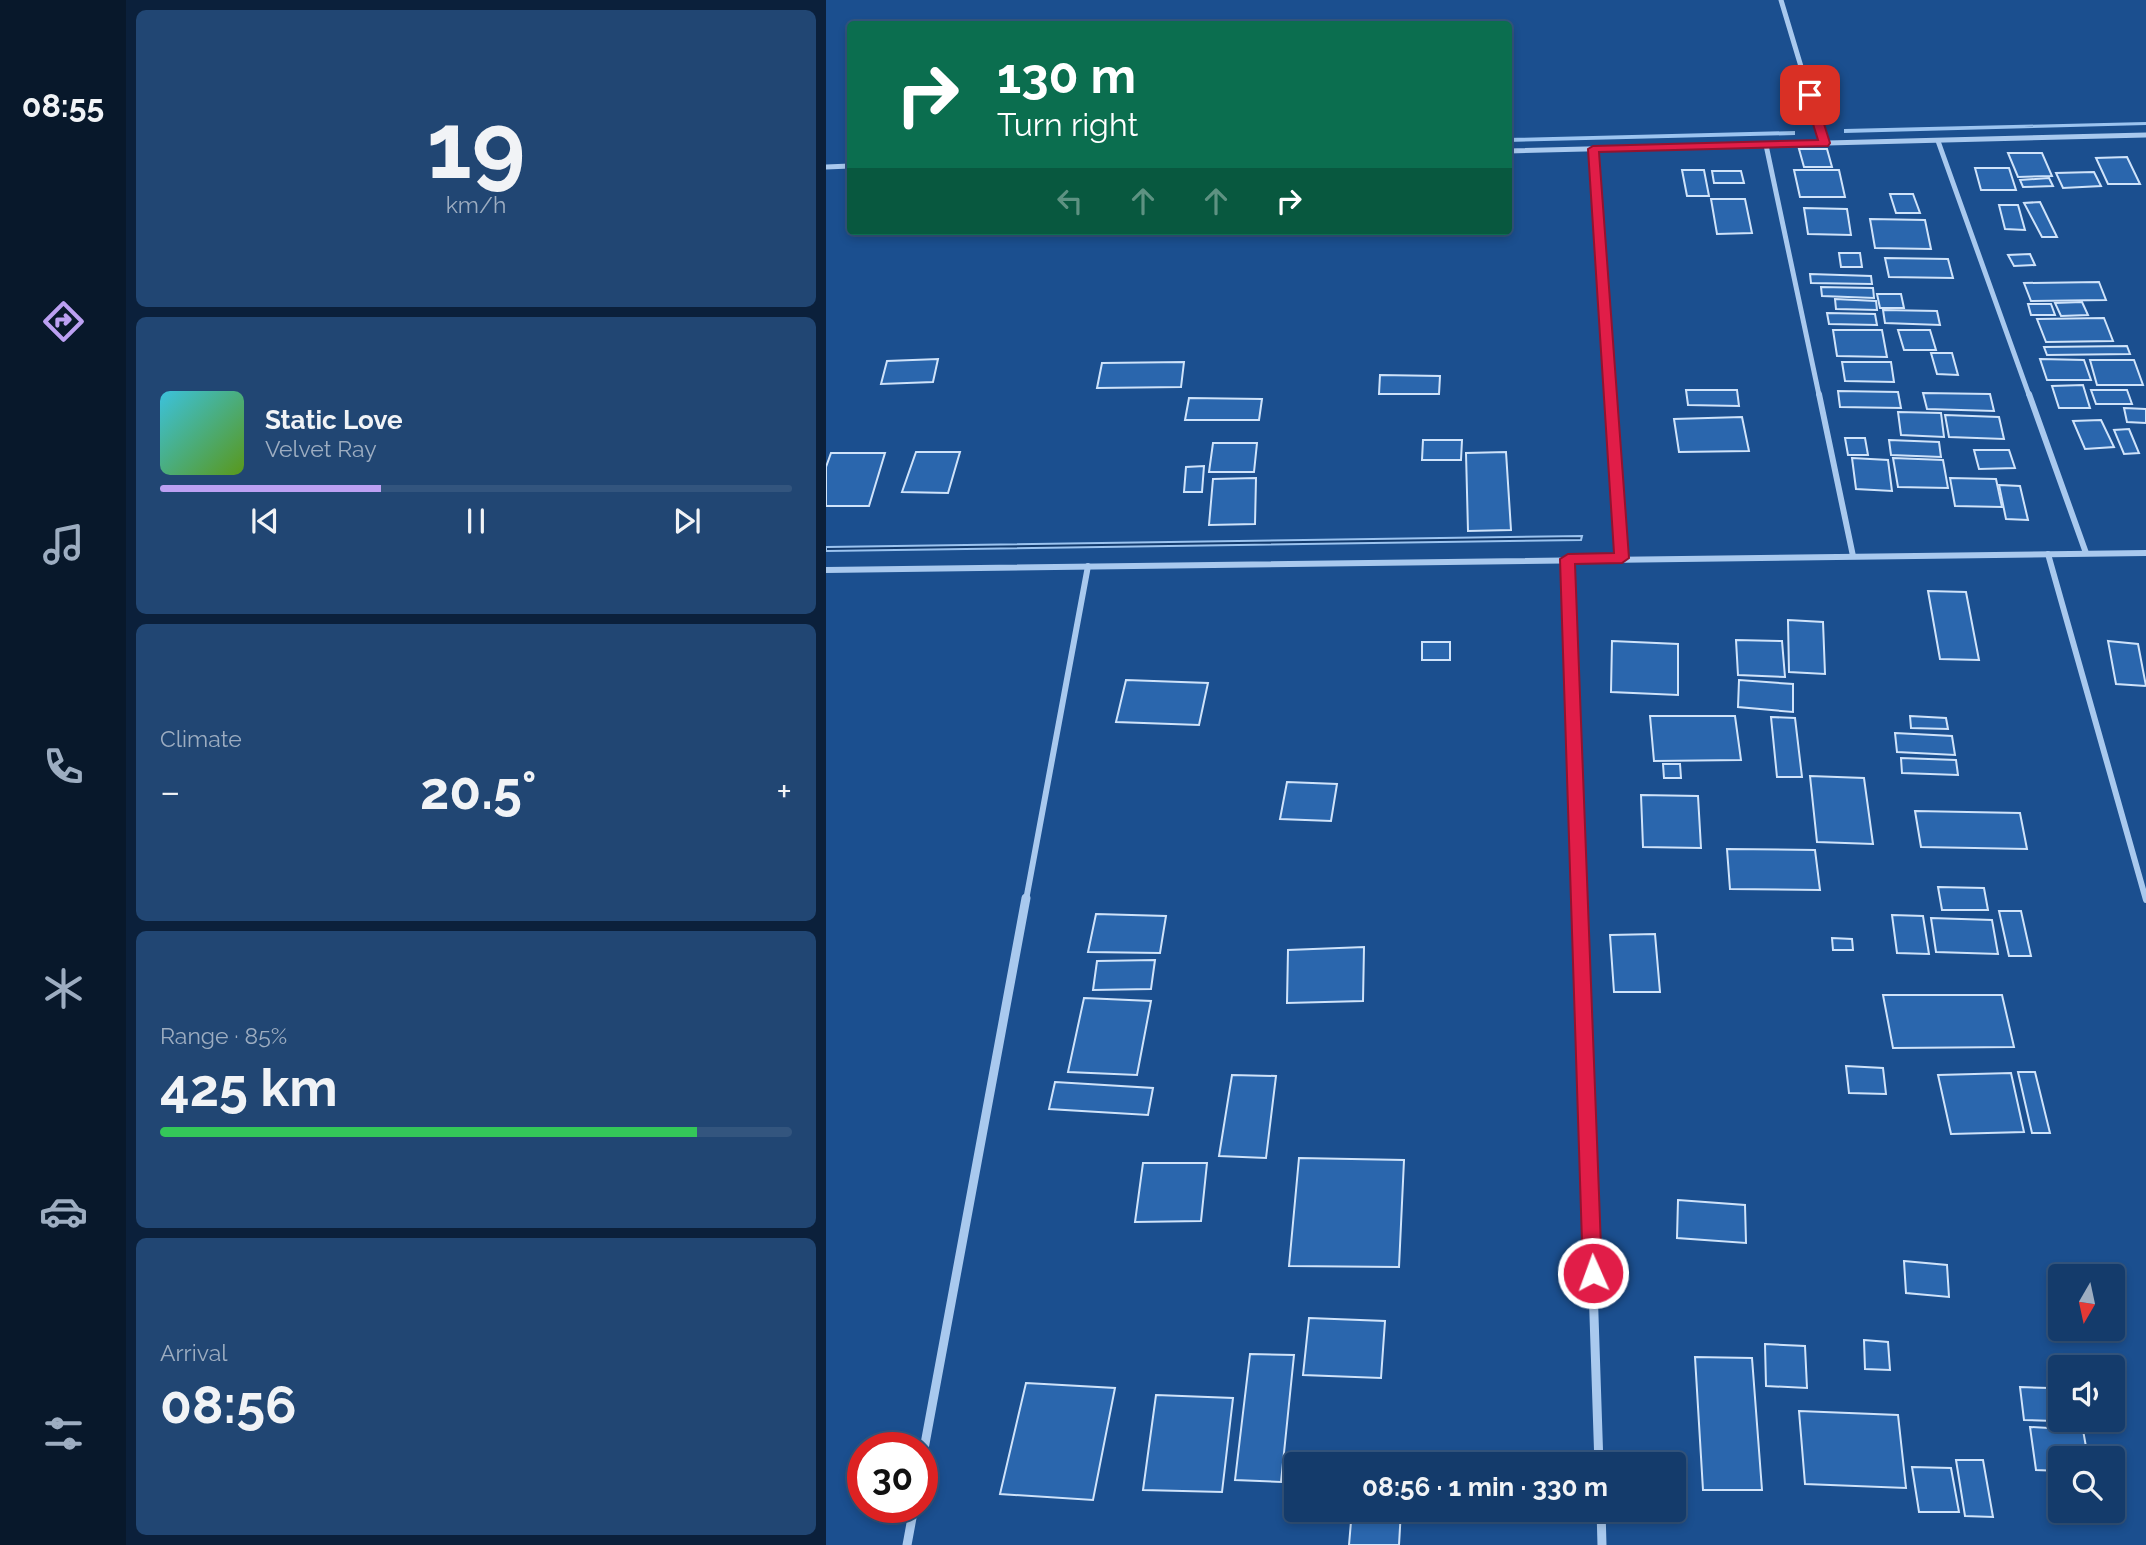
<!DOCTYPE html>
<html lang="en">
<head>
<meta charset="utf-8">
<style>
	:root { --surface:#143b6b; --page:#214673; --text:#f1f3f6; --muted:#9dadc1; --line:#33557e; --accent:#bca0f2 }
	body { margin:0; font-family:Raleway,sans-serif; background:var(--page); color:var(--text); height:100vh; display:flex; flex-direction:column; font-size:26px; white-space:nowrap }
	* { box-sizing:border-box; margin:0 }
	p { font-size:23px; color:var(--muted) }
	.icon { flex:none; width:38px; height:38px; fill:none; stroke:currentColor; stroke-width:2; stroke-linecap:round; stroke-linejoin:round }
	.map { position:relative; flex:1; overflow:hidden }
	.sheet { display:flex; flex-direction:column; gap:10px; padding:10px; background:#0b203b; width:700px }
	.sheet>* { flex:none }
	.guide { position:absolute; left:21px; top:21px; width:665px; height:214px; border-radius:7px; box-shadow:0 4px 10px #0003,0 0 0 2px var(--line); background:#0b6e4f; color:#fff; overflow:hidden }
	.needle { width:46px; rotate:189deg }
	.tools { position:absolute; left:1222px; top:1264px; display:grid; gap:14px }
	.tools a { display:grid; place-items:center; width:77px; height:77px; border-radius:7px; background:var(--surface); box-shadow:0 4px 10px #0003,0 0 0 2px var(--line); font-size:35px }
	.speed { position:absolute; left:21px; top:1432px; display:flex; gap:14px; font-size:35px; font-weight:700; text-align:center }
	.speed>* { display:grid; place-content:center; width:91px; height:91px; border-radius:50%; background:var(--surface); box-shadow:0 4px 10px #0003,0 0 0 2px var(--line); line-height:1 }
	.speed .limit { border:10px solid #d22; background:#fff; color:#111 }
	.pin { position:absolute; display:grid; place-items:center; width:60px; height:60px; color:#fff; margin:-30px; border-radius:14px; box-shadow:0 4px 10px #0006 }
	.me { position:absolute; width:77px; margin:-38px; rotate:358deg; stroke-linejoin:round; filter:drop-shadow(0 0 5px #0008) }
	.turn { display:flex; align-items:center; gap:24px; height:147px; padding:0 35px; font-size:32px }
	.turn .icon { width:91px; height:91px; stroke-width:2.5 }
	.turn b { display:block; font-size:49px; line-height:60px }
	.lanes { display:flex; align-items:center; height:66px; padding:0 35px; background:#0003; justify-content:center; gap:35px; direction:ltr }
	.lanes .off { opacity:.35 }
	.big { font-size:52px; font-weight:700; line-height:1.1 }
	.sheet .card { flex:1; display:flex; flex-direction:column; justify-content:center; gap:10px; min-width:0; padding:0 24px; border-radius:10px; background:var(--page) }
	.sheet .dial { align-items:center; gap:0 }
	.dial b { font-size:91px; line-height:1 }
	.song { display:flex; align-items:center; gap:21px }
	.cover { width:84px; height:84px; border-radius:10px; background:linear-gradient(135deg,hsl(190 70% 55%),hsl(90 70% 35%)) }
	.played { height:7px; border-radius:4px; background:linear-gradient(90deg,var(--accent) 35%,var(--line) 35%) }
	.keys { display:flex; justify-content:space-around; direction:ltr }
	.heat { display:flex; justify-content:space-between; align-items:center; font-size:38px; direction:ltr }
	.charge { height:10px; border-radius:5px; background:linear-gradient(90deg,#34c759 85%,var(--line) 0) }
	.trip { position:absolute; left:458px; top:1452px; width:402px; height:70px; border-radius:7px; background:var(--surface); box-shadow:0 4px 10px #0003,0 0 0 2px var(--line); font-weight:700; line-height:70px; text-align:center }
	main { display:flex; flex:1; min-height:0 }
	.tabs { display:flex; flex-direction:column; width:126px; justify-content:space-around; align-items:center; background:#08182b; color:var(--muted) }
	.tabs .icon { width:49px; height:49px }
	.tabs .active { color:var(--accent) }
	.tabs b { font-size:32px; color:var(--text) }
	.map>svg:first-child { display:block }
	.water { fill:#123a6d; stroke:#9cc4f0; stroke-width:2 }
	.building { fill:#2a66ad; stroke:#cfe3fa; stroke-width:2 }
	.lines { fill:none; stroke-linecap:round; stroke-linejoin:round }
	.street-far2 { stroke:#a9c9ee; stroke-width:5 }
	.street-far1 { stroke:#a9c9ee; stroke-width:6 }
	.street { stroke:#a9c9ee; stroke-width:9 }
	.route { fill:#e11d48; stroke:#92132f; stroke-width:2 }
</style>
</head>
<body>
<main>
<nav class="tabs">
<b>08:55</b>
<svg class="icon active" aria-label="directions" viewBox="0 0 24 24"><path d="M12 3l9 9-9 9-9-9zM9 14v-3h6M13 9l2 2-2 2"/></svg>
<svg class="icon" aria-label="music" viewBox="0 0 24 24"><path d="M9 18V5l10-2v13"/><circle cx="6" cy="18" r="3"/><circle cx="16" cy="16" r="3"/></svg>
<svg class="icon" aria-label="phone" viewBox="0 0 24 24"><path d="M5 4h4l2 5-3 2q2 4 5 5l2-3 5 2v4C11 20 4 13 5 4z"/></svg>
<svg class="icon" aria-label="climate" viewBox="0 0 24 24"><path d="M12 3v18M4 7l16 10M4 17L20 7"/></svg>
<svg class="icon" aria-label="car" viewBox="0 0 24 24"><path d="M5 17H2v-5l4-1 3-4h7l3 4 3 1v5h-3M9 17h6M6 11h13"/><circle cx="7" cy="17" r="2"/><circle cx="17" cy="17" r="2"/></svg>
<svg class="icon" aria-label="filters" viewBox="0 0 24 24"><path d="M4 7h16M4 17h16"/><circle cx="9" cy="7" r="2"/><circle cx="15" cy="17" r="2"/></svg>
</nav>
<section class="sheet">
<div class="card dial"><b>19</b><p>km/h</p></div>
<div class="card">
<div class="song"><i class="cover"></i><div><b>Static Love</b><p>Velvet Ray</p></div></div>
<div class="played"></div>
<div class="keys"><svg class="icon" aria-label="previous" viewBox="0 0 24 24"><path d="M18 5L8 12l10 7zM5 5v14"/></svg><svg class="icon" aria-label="pause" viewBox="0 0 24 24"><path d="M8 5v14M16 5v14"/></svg><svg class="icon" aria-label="next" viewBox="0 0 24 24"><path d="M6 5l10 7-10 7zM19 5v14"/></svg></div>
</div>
<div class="card"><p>Climate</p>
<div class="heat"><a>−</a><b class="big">20.5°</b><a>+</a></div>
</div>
<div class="card"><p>Range · 85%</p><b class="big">425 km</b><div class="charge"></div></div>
<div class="card"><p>Arrival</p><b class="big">08:56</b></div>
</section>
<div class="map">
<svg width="1320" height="1545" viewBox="0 0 1320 1545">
	<rect width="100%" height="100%" fill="#1b4f8f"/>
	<g class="water">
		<path d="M1320,123V124L1019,132V130Z"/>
		<path d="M968,132V134L682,141L683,139Z"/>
		<path d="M756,536L755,540L0,551V547Z"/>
	</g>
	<g class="building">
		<path d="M973,149H1001L1006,167H978Z"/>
		<path d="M1182,153H1216L1226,176L1192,177Z"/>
		<path d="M1301,157L1314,184H1282L1270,158Z"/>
		<path d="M1149,168H1183L1190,190H1155Z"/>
		<path d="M856,170H878L883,196H861Z"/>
		<path d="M968,170H1013L1019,197H974Z"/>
		<path d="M886,171H915L918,183H888Z"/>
		<path d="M1268,172L1275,186L1237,188L1230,173Z"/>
		<path d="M1223,178L1227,186L1197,187L1194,180Z"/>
		<path d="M1064,194H1087L1094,213H1070Z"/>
		<path d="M885,199H919L926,233L891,234Z"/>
		<path d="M1214,202L1231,237H1216L1198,203Z"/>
		<path d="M1173,205H1192L1199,230L1179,229Z"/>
		<path d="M978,208L1021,209L1025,235L982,234Z"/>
		<path d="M1044,219L1099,220L1105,249L1049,248Z"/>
		<path d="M1013,253H1034L1036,267H1015Z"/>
		<path d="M1204,254L1209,265L1188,266L1182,255Z"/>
		<path d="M1059,258L1122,259L1127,278L1063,277Z"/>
		<path d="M984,274L1045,276L1046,284L985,283Z"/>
		<path d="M1273,282L1280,300L1205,301L1198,283Z"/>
		<path d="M995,287L1047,288L1048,298L996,296Z"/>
		<path d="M1051,294H1075L1078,308H1054Z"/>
		<path d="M1009,299L1050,301L1051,310L1010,309Z"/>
		<path d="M1256,302L1262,315L1235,316L1229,303Z"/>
		<path d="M1202,304H1225L1229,315H1205Z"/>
		<path d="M1057,310L1111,311L1114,325L1059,323Z"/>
		<path d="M1001,313L1049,314L1051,325L1003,324Z"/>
		<path d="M1278,318L1287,341L1220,342L1211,319Z"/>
		<path d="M1007,330H1056L1061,357L1011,356Z"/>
		<path d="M1072,330H1104L1110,350H1078Z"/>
		<path d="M1301,346L1304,354L1221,355L1218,347Z"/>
		<path d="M1105,353H1126L1132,375L1111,374Z"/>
		<path d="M112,359L107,382L55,384L61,361Z"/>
		<path d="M1214,359L1258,360L1265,380H1221Z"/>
		<path d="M1264,360H1308L1317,385H1271Z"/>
		<path d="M358,362L355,387L271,388L276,363Z"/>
		<path d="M1016,362H1065L1068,382L1019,381Z"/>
		<path d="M554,375L614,376L613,394H553Z"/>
		<path d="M1257,385L1264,408H1233L1226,386Z"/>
		<path d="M860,390H911L913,406L862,405Z"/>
		<path d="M1265,390H1301L1306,404H1270Z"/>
		<path d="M1012,391L1072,392L1075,408L1014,407Z"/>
		<path d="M1097,393L1164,394L1168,411L1101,409Z"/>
		<path d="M363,398L436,399L433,420H359Z"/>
		<path d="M1298,408L1320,409V423L1301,422Z"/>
		<path d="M1072,412L1115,413L1118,437L1075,435Z"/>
		<path d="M1119,415L1173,417L1178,439L1123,437Z"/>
		<path d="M916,417L923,451L853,452L848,419Z"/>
		<path d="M1275,420L1288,447L1259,449L1247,421Z"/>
		<path d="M1303,429L1313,453L1298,454L1288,430Z"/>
		<path d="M1019,438H1039L1042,455H1022Z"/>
		<path d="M597,440H636L635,460H596Z"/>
		<path d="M1063,440L1113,442L1115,457L1065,455Z"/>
		<path d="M387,443H431L428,472H383Z"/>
		<path d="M1148,450H1183L1189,468L1153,469Z"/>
		<path d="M90,452H134L122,493L76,492Z"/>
		<path d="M680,452L685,530L642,531L640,453Z"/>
		<path d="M5,453H59L43,506H0V467Z"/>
		<path d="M1026,458L1062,460L1066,491L1030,489Z"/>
		<path d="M1067,458L1117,460L1122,488L1072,487Z"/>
		<path d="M378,466L376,492H358L360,467Z"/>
		<path d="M430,478L429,524L383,525L387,479Z"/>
		<path d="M1124,478L1170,479L1176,507L1129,506Z"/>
		<path d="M1173,485L1194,486L1202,520L1180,519Z"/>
		<path d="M1102,591L1140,592L1153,660L1114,659Z"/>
		<path d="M962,620L997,622L999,674L963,672Z"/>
		<path d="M910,640L956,641L959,677L912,675Z"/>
		<path d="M786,641L852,644V695L785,692Z"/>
		<path d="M1282,641L1312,644L1320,686L1290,684Z"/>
		<rect x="596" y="642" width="28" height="18"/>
		<path d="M300,680L382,683L373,725L290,722Z"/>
		<path d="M913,680L967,684V712L912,707Z"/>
		<path d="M824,716H909L915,760L828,761Z"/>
		<path d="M1084,716L1120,718L1122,729L1085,728Z"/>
		<path d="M945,717L969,718L976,777H951Z"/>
		<path d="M1069,733L1126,736L1129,755L1071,752Z"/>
		<path d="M1075,758L1130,760L1132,775L1076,773Z"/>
		<path d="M837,764H854L855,778H838Z"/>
		<path d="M984,776L1038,778L1047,844L991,842Z"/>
		<path d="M461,782L511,784L505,821L454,819Z"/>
		<path d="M815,795L872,796L875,848L817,847Z"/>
		<path d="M1089,811L1194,813L1201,849L1095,847Z"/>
		<path d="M901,849L989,850L994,890L904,889Z"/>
		<path d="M1112,887L1158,888L1162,910H1116Z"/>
		<path d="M1173,911H1195L1205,956H1183Z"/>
		<path d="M270,914L340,916L334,953L262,952Z"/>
		<path d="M1066,915L1097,916L1103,954L1071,953Z"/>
		<path d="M1105,918L1166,920L1172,954L1110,952Z"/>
		<path d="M829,934L834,992H788L784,935Z"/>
		<path d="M1006,938L1026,939L1027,950H1007Z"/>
		<path d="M538,947L537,1001L461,1003L462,950Z"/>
		<path d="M329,960L325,989L267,990L271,961Z"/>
		<path d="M1057,995H1176L1188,1047L1067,1048Z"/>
		<path d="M258,998L325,1001L311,1075L242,1072Z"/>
		<path d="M1020,1066L1057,1068L1060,1094L1023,1093Z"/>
		<path d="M1192,1072H1209L1224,1133H1206Z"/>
		<path d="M1185,1073L1198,1132L1125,1134L1112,1075Z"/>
		<path d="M406,1075L450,1076L440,1158L393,1156Z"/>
		<path d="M229,1082L327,1088L322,1115L223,1109Z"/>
		<path d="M473,1158L578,1160L573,1267L463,1266Z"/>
		<path d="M317,1163H381L375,1221L309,1222Z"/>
		<path d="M852,1200L919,1205L920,1243L851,1238Z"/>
		<path d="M1078,1261L1121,1265L1123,1297L1080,1293Z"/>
		<path d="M1258,1270L1292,1272L1299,1317H1286V1276H1259Z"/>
		<path d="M483,1318L559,1321L555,1378L477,1375Z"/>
		<path d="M1038,1340L1062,1342L1064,1370L1039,1369Z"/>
		<path d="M939,1344L979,1346L981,1388L940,1386Z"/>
		<path d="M424,1354L468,1355L455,1482L409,1480Z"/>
		<path d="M869,1357L926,1358L936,1490H877Z"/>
		<path d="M200,1383L289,1388L267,1500L174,1494Z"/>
		<path d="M1194,1387L1223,1388L1228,1421L1198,1420Z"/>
		<path d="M330,1395L407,1398L396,1492L317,1490Z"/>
		<path d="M973,1411L1072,1415L1080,1488L979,1484Z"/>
		<path d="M1204,1427L1257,1430L1262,1458H1234V1471L1210,1470Z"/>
		<path d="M1130,1460H1157L1167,1517L1139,1516Z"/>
		<path d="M1086,1467L1125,1468L1133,1512H1093Z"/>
		<path d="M526,1510H575L573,1545H523Z"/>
	</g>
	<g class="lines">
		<g class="street-far2">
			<path d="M955,0L998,143"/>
			<path d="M1112,141L1203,395"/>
			<path d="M940,145L993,395"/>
			<path d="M767,149L784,395"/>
			<path d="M682,151L1320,135"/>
			<path d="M0,167L24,166"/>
		</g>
		<g class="street-far1">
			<path d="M784,394L796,558"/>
			<path d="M993,394L1027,556"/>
			<path d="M1203,394L1260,553"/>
			<path d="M1222,554L1320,900"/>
			<path d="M742,559L754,900"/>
			<path d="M0,570L1320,553"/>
			<path d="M200,900L262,566"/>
		</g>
		<g class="street">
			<path d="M754,898L773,1465"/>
			<path d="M96,1460L200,898"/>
			<path d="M775,1510L776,1545"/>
			<path d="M81,1545L88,1507"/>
		</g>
	</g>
	<path class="route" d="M984,92L989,95L1004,143L1002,146L773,152L803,558L796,563L749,564L776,1273L774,1279L767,1282L760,1279L757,1273L734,559L742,554L788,553L762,149L767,146L992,140L978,95Z"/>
</svg>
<div class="tools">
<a><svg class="needle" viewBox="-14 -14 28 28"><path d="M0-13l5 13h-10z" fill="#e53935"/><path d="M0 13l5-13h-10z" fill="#9dadc1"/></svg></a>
<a><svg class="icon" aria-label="sound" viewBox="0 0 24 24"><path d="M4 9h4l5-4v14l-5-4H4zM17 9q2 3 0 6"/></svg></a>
<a><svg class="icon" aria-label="search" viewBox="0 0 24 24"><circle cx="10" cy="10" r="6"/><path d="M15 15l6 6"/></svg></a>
</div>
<div class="speed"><div class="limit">30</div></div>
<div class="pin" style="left:984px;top:95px;background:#d93025"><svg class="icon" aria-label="arrive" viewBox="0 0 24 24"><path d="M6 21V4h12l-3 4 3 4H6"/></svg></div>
<svg class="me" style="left:767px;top:1273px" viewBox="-20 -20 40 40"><circle r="17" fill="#e11d48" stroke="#fff" stroke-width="3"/><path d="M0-11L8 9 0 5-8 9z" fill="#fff"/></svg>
<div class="trip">08:56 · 1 min · 330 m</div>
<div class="guide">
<div class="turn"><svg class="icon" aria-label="right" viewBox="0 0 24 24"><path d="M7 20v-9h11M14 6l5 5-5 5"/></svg><div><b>130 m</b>Turn right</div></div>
<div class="lanes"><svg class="icon off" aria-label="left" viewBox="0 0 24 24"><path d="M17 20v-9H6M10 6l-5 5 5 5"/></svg><svg class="icon off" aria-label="ahead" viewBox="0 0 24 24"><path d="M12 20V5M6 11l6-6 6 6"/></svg><svg class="icon off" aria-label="ahead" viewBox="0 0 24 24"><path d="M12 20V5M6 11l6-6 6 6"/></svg><svg class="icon" aria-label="right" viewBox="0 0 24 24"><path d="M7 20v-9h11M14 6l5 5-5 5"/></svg></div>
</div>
</div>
</main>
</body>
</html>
